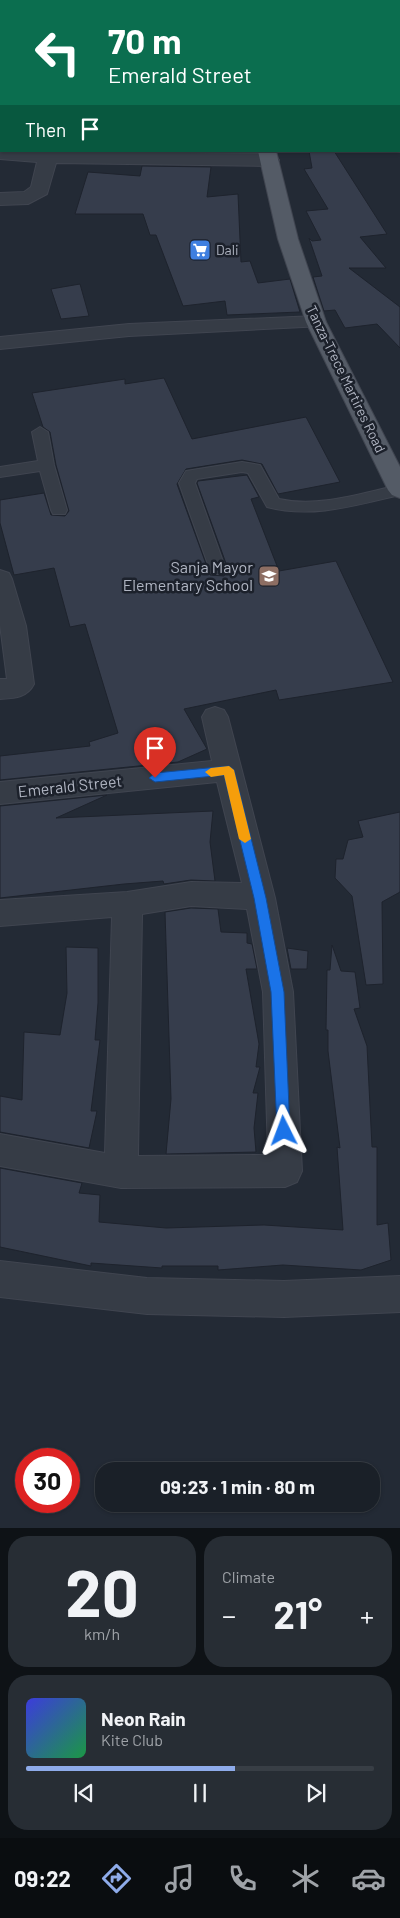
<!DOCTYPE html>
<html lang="en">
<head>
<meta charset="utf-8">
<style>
	:root { --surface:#1a2028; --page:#272d34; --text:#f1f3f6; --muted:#9fa3a8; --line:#383e45; --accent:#8eabea }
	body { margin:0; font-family:Barlow,sans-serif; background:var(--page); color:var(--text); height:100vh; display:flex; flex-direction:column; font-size:19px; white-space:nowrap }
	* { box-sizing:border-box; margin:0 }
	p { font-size:16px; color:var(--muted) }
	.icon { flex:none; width:28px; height:28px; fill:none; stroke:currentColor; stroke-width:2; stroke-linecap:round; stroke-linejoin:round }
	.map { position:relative; height:1528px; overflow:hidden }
	.sheet { display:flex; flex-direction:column; gap:8px; padding:8px; background:#0e1216; flex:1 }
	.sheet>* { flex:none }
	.top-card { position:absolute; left:0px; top:0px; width:400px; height:152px; box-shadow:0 1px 4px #0004,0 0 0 1px var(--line); background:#0b6e4f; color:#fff; overflow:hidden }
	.speed { position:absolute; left:15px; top:1448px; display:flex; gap:10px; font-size:25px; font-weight:700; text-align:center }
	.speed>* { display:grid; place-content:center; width:65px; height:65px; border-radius:50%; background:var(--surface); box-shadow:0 1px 4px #0004,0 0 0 1px var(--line); line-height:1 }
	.speed .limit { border:8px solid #d22; background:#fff; color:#111 }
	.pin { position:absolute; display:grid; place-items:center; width:42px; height:42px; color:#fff; margin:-51px -21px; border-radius:50% 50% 50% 0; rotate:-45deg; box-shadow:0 0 5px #0007 }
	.pin .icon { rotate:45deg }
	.me { position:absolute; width:55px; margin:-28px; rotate:357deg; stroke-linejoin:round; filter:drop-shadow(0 0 4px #0008) }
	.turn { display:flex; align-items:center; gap:18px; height:105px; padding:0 25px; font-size:22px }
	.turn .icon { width:65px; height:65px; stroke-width:2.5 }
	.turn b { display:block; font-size:35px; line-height:42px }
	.then { display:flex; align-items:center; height:48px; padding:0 25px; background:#0003; gap:10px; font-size:19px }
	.big { font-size:38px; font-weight:700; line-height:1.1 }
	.sheet .widget { flex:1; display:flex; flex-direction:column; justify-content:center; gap:8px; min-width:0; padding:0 18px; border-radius:20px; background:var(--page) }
	.sheet .dial { align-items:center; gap:0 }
	.dial b { font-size:65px; line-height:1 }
	.song { display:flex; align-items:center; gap:15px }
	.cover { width:60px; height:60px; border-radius:8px; background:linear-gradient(135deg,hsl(240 70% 55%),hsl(140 70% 35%)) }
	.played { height:5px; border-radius:2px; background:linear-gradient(90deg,var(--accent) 60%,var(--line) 60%) }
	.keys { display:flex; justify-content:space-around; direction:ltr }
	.heat { display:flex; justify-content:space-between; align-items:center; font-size:28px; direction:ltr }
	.sheet .tiles { flex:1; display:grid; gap:8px; grid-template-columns:1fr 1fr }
	.widget:last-child { grid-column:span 2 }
	.trip { position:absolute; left:95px; top:1462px; width:285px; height:50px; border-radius:20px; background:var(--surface); box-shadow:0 1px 4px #0004,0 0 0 1px var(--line); font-weight:700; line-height:50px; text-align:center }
	.dock { display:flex; height:80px; justify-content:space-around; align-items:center; background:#0a0d10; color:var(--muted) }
	.dock .icon { width:35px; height:35px }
	.dock .current { color:var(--accent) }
	.dock b { font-size:22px; color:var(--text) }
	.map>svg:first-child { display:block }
	.building { fill:#363d4c; stroke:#1e232d }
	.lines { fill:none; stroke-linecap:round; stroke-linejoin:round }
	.service-casing { stroke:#404550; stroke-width:2 }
	.minor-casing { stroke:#404550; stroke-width:2 }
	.tertiary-casing { stroke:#404550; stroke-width:2 }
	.primary-casing { stroke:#404550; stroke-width:2 }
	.service { fill:#363c46; fill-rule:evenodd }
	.minor { fill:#363c46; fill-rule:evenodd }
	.tertiary { fill:#363c46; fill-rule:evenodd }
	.primary { fill:#545b66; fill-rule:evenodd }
	.route { fill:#1a73e8; stroke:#114b97 }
	.slow { fill:#f59e0b }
	.labels { text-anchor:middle; stroke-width:5; stroke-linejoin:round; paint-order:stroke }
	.far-poi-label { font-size:14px; fill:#b1b6c3; stroke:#1c212b; text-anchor:start }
	.far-street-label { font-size:14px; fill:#b1b6c3; stroke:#1c212b }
	.poi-label { font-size:16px; fill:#b1b6c3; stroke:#1c212b; text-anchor:end }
	.street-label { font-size:16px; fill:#b1b6c3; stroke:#1c212b }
</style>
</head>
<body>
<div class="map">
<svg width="400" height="1528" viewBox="0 0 400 1528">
	<rect width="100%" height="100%" fill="#232a35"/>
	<g class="building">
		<path d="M309,151H334L387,234L360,237L386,268H349L400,307V348L377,324L345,328L335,310L324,311L313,277L322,276L309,238L312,241L321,240L306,211L328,209L304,169L312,168Z"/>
		<path d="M142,166L211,167L207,197L238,194L241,262L250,261L258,283L290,279L300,312L227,315L225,301L183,306L156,235H150L143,214H75L88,172L140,176Z"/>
		<path d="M80,284L89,316L61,319L51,289Z"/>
		<path d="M164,378L192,439L306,417L340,482L278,494L262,464L242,460L186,469L177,484L210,575L224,576L228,569L197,483L198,481L247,475L259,497L251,499L279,571L336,561L393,682L279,700L276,690L184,709L207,749L178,762L0,780V756L90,746L89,742L118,733L85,624L70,627L54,568L14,575L0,523V500L44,493L51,515L65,516L69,511L56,465L50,432L43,427L32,393L125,379V384Z"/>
		<path d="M107,795L56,818L213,811L210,842L215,881L191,880L164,884L163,881L124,884L0,898V806Z"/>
		<path d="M400,812V892L382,902L383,984L366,985L352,896L335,878L336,859H343L348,840L363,837L358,821Z"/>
		<path d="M191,908L218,909L221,932L247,933V943L252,944L257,969H246L259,1044L256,1067H260L253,1093H258L254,1128L256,1152L166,1154L171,1099L165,912Z"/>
		<path d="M332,945L341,971L355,972L360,1008L354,1009L367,1046L372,1147H377V1225L388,1223L391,1260L361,1270L283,1265L218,1270V1266H162V1268L91,1263V1266L0,1247V1168L82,1183L79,1193L100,1195L99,1222L166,1228L264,1225L343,1230L337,1147L340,1148L328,1051V1030H326L327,970H330Z"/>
		<path d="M66,947L98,948V1003L95,1040H100L91,1111H97L89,1148L0,1132V1096L22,1100L24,1032L60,1035L67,993Z"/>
		<path d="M287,948L308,951L307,969H291Z"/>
	</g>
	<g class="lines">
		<g class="service-casing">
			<g id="service">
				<path d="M40,427L48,432L54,465L67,510L65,514H53L51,510L40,471L0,477V467L38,461L32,432Z"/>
				<path d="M242,462L260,465L279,499C319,508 361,493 400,485V495C356,505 312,519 267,507L248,473L242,472L197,479L195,483L226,570L224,574H212L210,570L179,483L186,471Z"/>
			</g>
		</g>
		<g class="minor-casing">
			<g id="minor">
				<path d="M62,0H79L80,1H63Z"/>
				<path d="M247,0H272L273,1H248Z"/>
				<rect x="0" y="126" width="1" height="12"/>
				<path d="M0,149L1,151L270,154L276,156L279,160L276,164L270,166L56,163L47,194L28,204L0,205V193L24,192L31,187L37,162L0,159Z"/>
				<path d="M316,316L323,318L326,322L323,326L129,336L0,349V337L129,324Z"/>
				<path d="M0,570L9,573L12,579L26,626L34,684C27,698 14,698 0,699V679H7L0,625Z"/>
				<path d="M215,707L224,710L228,717L275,898L293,992L302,1171L297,1182L285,1187L121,1188L0,1166V1134L105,1153L112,917L0,926V900L127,892L191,882L242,883L217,782L0,804V782L212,761L202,717L206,710ZM191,906L247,909L263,992L268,1155L138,1156L142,914Z"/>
			</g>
		</g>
		<g class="tertiary-casing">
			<path id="tertiary" d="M0,1261L147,1278L284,1281L400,1276V1312L284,1317L147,1314L0,1297Z"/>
		</g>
		<g class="primary-casing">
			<path id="primary" d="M258,151H276L298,239L326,322L400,467V498L392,495L388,490L306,322L278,239Z"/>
		</g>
		<use href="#service" class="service"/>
		<use href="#minor" class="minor"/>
		<use href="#tertiary" class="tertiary"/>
		<use href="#primary" class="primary"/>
	</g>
	<path class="route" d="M229,766L234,770L266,898L284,992L290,1131L288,1136L284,1138L279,1136L277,1131L271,992L254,898L224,775L155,782L149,778L155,773Z"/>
	<path class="slow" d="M229,766L234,770L251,839L245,843L239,839L224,775L211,777L205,772L211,768Z"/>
	<defs>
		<g id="supermarket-square" transform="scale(1.125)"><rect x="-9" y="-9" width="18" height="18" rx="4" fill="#3f7fe0" stroke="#1c212b"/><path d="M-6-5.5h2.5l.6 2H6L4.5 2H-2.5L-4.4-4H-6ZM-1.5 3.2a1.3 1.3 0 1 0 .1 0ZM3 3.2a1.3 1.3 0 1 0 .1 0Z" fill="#fff"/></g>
		<g id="school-square" transform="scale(1.125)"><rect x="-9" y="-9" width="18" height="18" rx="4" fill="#8d6e63" stroke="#1c212b"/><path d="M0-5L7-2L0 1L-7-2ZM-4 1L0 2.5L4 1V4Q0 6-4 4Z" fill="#fff"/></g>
	</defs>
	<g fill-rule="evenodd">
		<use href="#supermarket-square" x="200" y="250"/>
		<use href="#school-square" x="269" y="576"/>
	</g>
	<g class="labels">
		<g class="far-poi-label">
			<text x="216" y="255">Dali</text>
		</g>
		<g class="far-street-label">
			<text transform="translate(346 379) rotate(64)" y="5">Tanza-Trece Martires Road</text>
		</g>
		<g class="poi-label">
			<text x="253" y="573">Sanja Mayor<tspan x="253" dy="18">Elementary School</tspan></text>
		</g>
		<g class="street-label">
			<text transform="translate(70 786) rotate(-6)" y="6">Emerald Street</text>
		</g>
	</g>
</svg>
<div class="speed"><div class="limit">30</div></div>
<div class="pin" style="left:155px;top:778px;background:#d93025"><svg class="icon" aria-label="arrive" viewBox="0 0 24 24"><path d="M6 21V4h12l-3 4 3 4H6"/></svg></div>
<svg class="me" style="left:284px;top:1131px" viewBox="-20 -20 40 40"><path d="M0-17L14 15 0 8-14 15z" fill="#1a73e8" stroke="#fff" stroke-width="4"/></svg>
<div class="trip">09:23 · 1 min · 80 m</div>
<div class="top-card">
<div class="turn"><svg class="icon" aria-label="left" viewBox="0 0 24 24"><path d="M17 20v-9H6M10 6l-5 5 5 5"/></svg><div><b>70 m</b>Emerald Street</div></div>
<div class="then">Then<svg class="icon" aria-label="arrive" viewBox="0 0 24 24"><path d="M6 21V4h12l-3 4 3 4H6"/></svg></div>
</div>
</div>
<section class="sheet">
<div class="tiles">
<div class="widget dial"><b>20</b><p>km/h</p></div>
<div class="widget"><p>Climate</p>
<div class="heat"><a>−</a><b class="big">21°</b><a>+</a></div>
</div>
<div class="widget">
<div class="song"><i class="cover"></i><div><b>Neon Rain</b><p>Kite Club</p></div></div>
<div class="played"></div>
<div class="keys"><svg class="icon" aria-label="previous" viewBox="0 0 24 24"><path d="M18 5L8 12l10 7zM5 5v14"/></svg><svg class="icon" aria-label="pause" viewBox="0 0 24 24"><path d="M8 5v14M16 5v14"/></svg><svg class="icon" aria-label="next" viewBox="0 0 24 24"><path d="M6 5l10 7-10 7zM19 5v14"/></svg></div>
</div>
</div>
</section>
<nav class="dock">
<b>09:22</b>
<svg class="icon current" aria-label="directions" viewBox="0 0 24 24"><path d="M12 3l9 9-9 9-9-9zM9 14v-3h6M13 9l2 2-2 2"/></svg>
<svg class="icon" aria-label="music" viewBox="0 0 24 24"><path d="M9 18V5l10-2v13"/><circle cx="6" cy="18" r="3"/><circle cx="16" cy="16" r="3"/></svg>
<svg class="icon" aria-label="phone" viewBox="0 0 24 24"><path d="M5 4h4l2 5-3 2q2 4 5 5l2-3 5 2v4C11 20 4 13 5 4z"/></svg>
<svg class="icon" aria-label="climate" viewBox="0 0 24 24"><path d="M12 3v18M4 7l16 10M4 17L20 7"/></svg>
<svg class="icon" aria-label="car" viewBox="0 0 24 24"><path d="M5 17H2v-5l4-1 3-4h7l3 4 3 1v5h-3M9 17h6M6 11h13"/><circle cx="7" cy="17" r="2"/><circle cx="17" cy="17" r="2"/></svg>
</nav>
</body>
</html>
